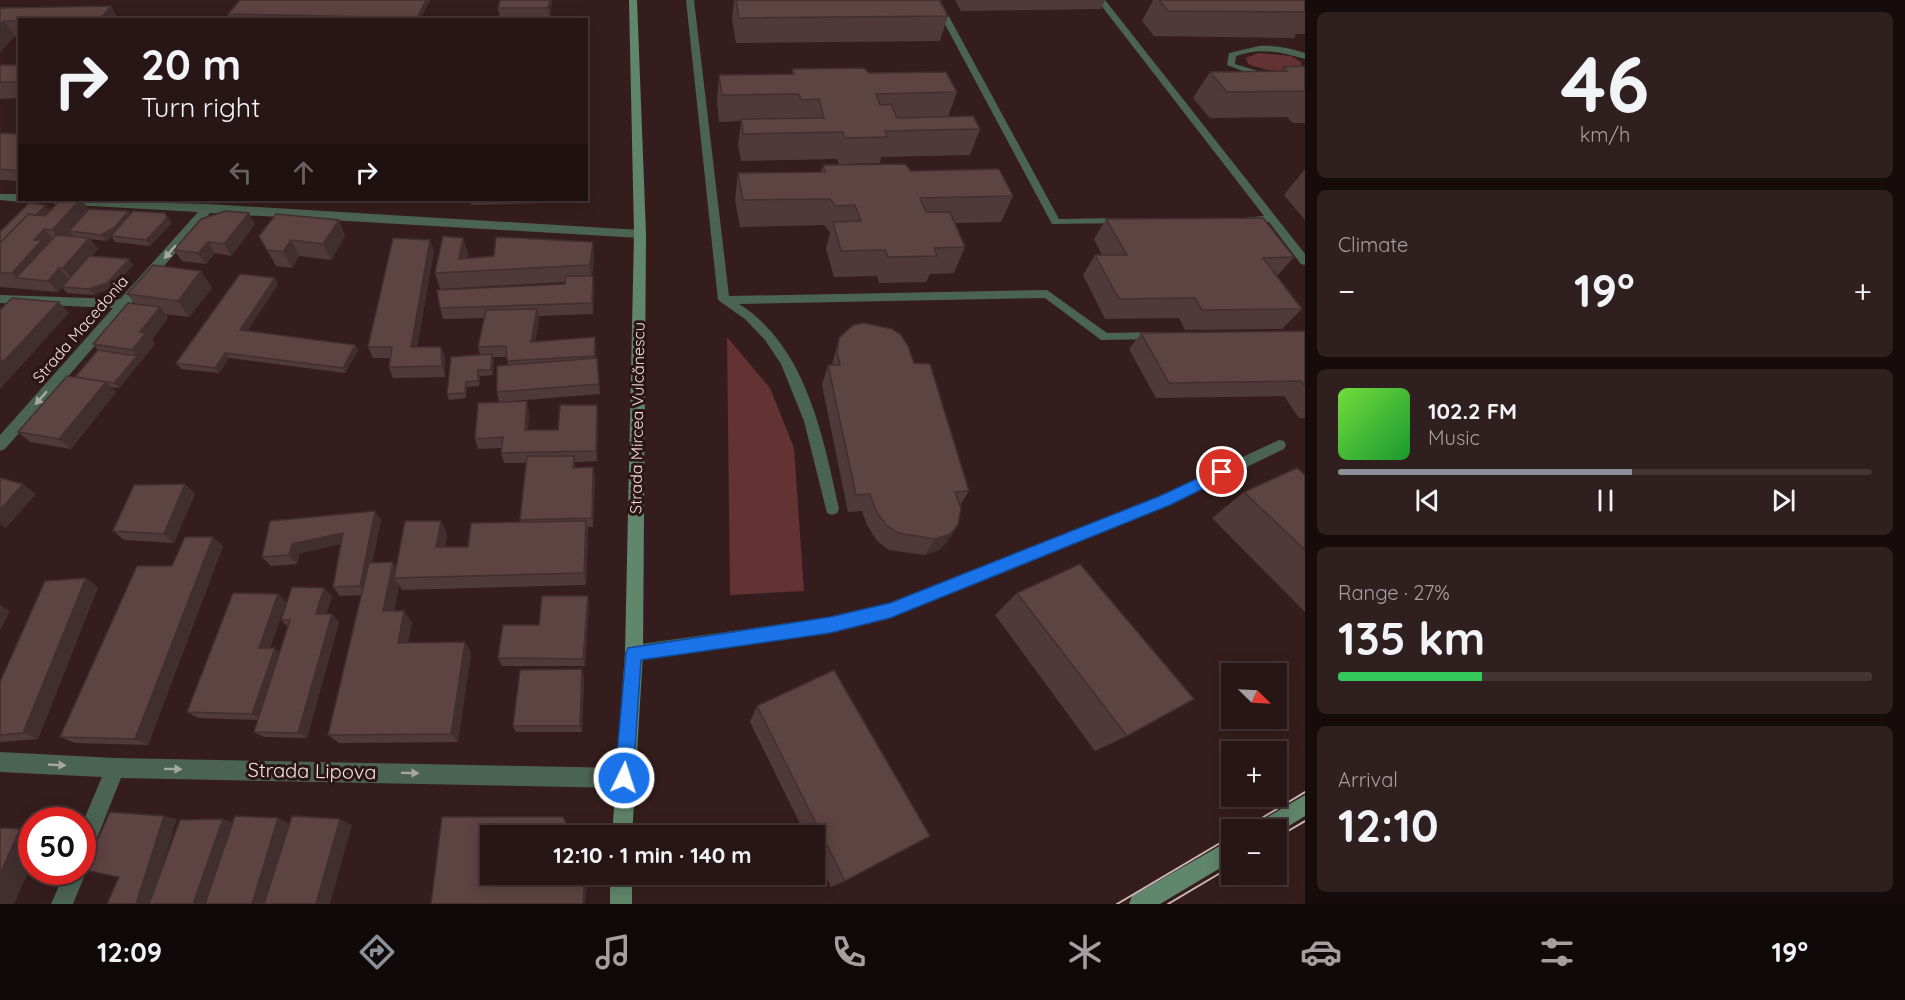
<!DOCTYPE html>
<html lang="en">
<head>
<meta charset="utf-8">
<style>
	:root { --surface:#281616; --page:#301f1f; --text:#f1f3f6; --muted:#a59fa1; --line:#443535; --accent:#8c9099 }
	body { margin:0; font-family:Quicksand,sans-serif; background:var(--page); color:var(--text); height:100vh; display:flex; flex-direction:column; font-size:22px; white-space:nowrap }
	* { box-sizing:border-box; margin:0 }
	p { font-size:20px; color:var(--muted) }
	.icon { flex:none; width:33px; height:33px; fill:none; stroke:currentColor; stroke-width:2; stroke-linecap:round; stroke-linejoin:round }
	.map { position:relative; flex:1; overflow:hidden }
	.drawer { display:flex; flex-direction:column; gap:12px; padding:12px; background:#160c0c; width:600px }
	.drawer>* { flex:none }
	.banner { position:absolute; left:18px; top:18px; width:570px; height:183px; border-radius:0px; box-shadow:0 3px 15px #0003,0 0 0 2px var(--line); background:#281616; color:var(--text); overflow:hidden }
	.needle { width:39px; rotate:114deg }
	.fabs { position:absolute; left:1221px; top:663px; display:grid; gap:12px }
	.fabs a { display:grid; place-items:center; width:66px; height:66px; border-radius:0px; background:var(--surface); box-shadow:0 3px 15px #0003,0 0 0 2px var(--line); font-size:30px }
	.speed { position:absolute; left:18px; top:807px; display:flex; gap:12px; font-size:30px; font-weight:700; text-align:center }
	.speed>* { display:grid; place-content:center; width:78px; height:78px; border-radius:50%; background:var(--surface); box-shadow:0 3px 15px #0003,0 0 0 2px var(--line); line-height:1 }
	.speed .limit { border:9px solid #d22; background:#fff; color:#111 }
	.pin { position:absolute; display:grid; place-items:center; width:51px; height:51px; color:#fff; margin:-26px; border:3px solid #fff; border-radius:50%; box-shadow:0 2px 6px #0007 }
	.me { position:absolute; width:66px; margin:-33px; rotate:4deg; stroke-linejoin:round; filter:drop-shadow(0 0 4px #0008) }
	.turn { display:flex; align-items:center; gap:21px; height:126px; padding:0 24px; font-size:27px }
	.turn .icon { width:78px; height:78px; stroke-width:2.5 }
	.turn b { display:block; font-size:42px; line-height:51px }
	.lanes { display:flex; align-items:center; height:57px; padding:0 24px; background:#0003; justify-content:center; gap:30px; direction:ltr }
	.lanes .off { opacity:.35 }
	.big { font-size:45px; font-weight:800; line-height:1.1 }
	.drawer .tile { flex:1; display:flex; flex-direction:column; justify-content:center; gap:9px; min-width:0; padding:0 21px; border-radius:9px; background:var(--page) }
	.drawer .dial { align-items:center; gap:0 }
	.dial b { font-size:78px; line-height:1 }
	.song { display:flex; align-items:center; gap:18px }
	.cover { width:72px; height:72px; border-radius:9px; background:linear-gradient(135deg,hsl(100 70% 55%),hsl(130 70% 35%)) }
	.played { height:6px; border-radius:3px; background:linear-gradient(90deg,var(--accent) 55%,var(--line) 55%) }
	.keys { display:flex; justify-content:space-around; direction:ltr }
	.heat { display:flex; justify-content:space-between; align-items:center; font-size:33px; direction:ltr }
	.charge { height:9px; border-radius:4px; background:linear-gradient(90deg,#34c759 27%,var(--line) 0) }
	.trip { position:absolute; left:480px; top:825px; width:345px; height:60px; border-radius:0px; background:var(--surface); box-shadow:0 3px 15px #0003,0 0 0 2px var(--line); font-weight:800; line-height:60px; text-align:center }
	.menu { display:flex; height:96px; justify-content:space-around; align-items:center; background:#100909; color:var(--muted) }
	.menu .icon { width:42px; height:42px }
	.menu .current { color:var(--accent) }
	.menu b { font-size:27px; color:var(--text) }
	main { display:flex; flex:1; min-height:0 }
	.map>svg:first-child { display:block }
	.green { fill:#633232 }
	.lines { fill:none; stroke-linecap:round; stroke-linejoin:round }
	.lane { fill:#4b6352; fill-rule:evenodd }
	.street { fill:#4b6352; fill-rule:evenodd }
	.secondary { fill:#60866b; fill-rule:evenodd }
	.tram { stroke:#cbb8b8; stroke-width:2 }
	.wall { fill:#503a39 }
	.shaded-wall { fill:#412f2e }
	.building { fill:#5d4342; stroke:#412f2e; stroke-width:1.5 }
	.oneway { fill:#a6a8a0 }
	.route { fill:#1a73e8; stroke:#114b97; stroke-width:1.5 }
	.labels { text-anchor:middle; stroke-width:6; stroke-linejoin:round; paint-order:stroke }
	.street-label { font-size:16px; fill:#f1e0df; stroke:#2a1414 }
	.near-street-label { font-size:20px; fill:#f1e0df; stroke:#2a1414 }
</style>
</head>
<body>
<main>
<div class="map">
<svg width="1305" height="904" viewBox="0 0 1305 904">
	<rect width="100%" height="100%" fill="#351d1d"/>
	<g class="green">
		<path d="M1258,53L1291,56L1301,62L1302,68C1283,74 1266,71 1248,64L1246,58Z"/>
		<path d="M727,337L770,388L794,448L804,591L730,595Z"/>
	</g>
	<g class="lines">
		<g class="lane">
			<path d="M686,0H694L729,296L1047,290L1107,333L1156,332L1162,336L1160,339L1101,340L1045,298L739,304C806,346 823,436 839,509L837,513L832,515L827,513L804,421L781,364L765,340L745,319L718,300Z"/>
			<path d="M932,0H940L1059,219L1122,218L1126,219V223L1052,224Z"/>
			<path d="M1097,0H1105L1305,254V265L1301,264L1269,222H1243V218L1264,216Z"/>
			<path d="M1259,46C1275,45 1290,48 1305,53V59C1281,52 1260,47 1236,56L1235,64L1264,73L1265,75L1261,78L1227,65L1229,53Z"/>
			<path d="M1279,440L1284,441L1286,445L1284,449L1170,504L890,618L830,633L634,661L628,659L626,653L628,647L634,645L830,617L890,604L1160,496Z"/>
		</g>
		<g class="street">
			<path d="M0,194H20V200H25L20,202L0,200Z"/>
			<path d="M50,200L208,204L640,230L646,234L640,238L210,213L5,449L0,451V435L113,308L0,303V295L120,299L198,212L55,204Z"/>
			<path d="M0,752L115,758L624,768L631,771L634,778L631,785L624,788L121,778L89,858L82,861V824L102,777L0,772Z"/>
			<path d="M82,865L86,872L73,904H51L65,872H82Z"/>
		</g>
		<g class="secondary">
			<path d="M629,0H637L646,234L643,653L632,836H612L625,653L634,234Z"/>
			<path d="M1305,795V816L1276,834V830H1254L1257,823Z"/>
			<path d="M1232,839V861L1160,904H1129L1132,896Z"/>
			<rect x="610" y="874" width="22" height="30"/>
		</g>
		<g class="tram">
			<path d="M1242,830L1305,792"/>
			<path d="M1276,838L1305,821"/>
			<path d="M1117,904L1232,836"/>
			<path d="M1168,904L1232,866"/>
		</g>
	</g>
	<g class="wall">
		<path d="M240,0H430L420,20H231L228,14Z"/>
		<path d="M500,0H552L550,19H500L498,8Z"/>
		<path d="M734,0H939L948,16L940,41L736,43L732,19Z"/>
		<path d="M955,0H1105L1101,9L961,11Z"/>
		<path d="M1153,0H1305V34H1296L1294,38L1154,36L1142,21Z"/>
		<path d="M0,8L20,20V36H15L0,52Z"/>
		<path d="M0,65H20V98L0,99Z"/>
		<path d="M1305,66V123H1293L1287,117L1210,118L1193,98L1210,72L1280,71L1283,67Z"/>
		<path d="M792,69L869,73L957,92L948,117L980,129L970,155L881,157L880,163L839,164L837,159L741,161L738,145L741,121L719,122L717,101L719,75L792,74Z"/>
		<path d="M0,133L20,134V181L0,180Z"/>
		<path d="M823,165L911,171L1013,196L1001,222L955,223L965,247L954,273L930,274L926,282L879,283L877,276L834,277L826,249L830,232L824,225L740,227L735,200L738,173L821,172Z"/>
		<path d="M1305,169V220L1284,195Z"/>
		<path d="M470,200H546L545,203L471,205Z"/>
		<path d="M89,209L128,211L130,214L165,213L169,219L171,224L150,246L115,242L112,237L106,241L90,239L98,249L92,256L133,265L111,288L94,295L67,293L62,287L66,283L58,292L0,287V232L50,210Z"/>
		<path d="M1106,219L1294,257L1277,276L1302,309L1282,329L1185,330L1179,318L1105,319L1083,275L1095,255H1102L1094,239Z"/>
		<path d="M339,220L345,236L331,260L299,256L292,268L276,266L259,236Z"/>
		<path d="M255,224L231,256L215,253L206,264L182,261L174,250Z"/>
		<path d="M463,238L468,254L467,258H594L592,276H593L594,287L593,314L538,316L539,320L535,341L596,348L595,358H597L600,394L503,402L529,411L528,430H558L597,405L598,415L597,461L575,462V468L593,467L595,477L593,527H588V534L586,585L402,590L399,585L394,611L412,622L408,643L465,642L471,653L458,742L339,743L328,735L362,595L340,596L333,587L341,544L300,553L297,564L271,566L262,557L381,520L372,563L393,562L396,567L441,521L447,534L445,547H468L521,522L520,520L526,463H504L501,453L502,448L478,449L475,439L499,402L497,392L508,365L507,357H493V375L480,376L479,386L467,387L466,398L449,400L447,394L480,355L478,347L484,318L443,319L440,308L565,284V282L440,289L435,273Z"/>
		<path d="M434,251L417,347H441L445,357V377L393,378L389,367L390,358H373L368,347Z"/>
		<path d="M201,271L212,288L189,317L165,314L168,318L152,339L155,344L119,388L111,387L116,392L71,449L30,442L18,432L75,377L98,350L93,344L135,304L127,294Z"/>
		<path d="M278,284L247,331L355,345L358,350L345,373L229,358L219,373L181,369L176,363Z"/>
		<path d="M1305,331V418H1299L1284,396L1156,398L1129,349L1141,333Z"/>
		<path d="M839,338L914,363L969,491L960,505L958,525L947,542L939,550L925,555L889,550L877,541L867,525L862,511L848,512L822,385L828,365H832Z"/>
		<path d="M1305,475V612L1212,518L1244,492Z"/>
		<path d="M185,484L195,494L174,543L124,540L113,531Z"/>
		<path d="M223,546L148,745L75,743L60,737L172,566Z"/>
		<path d="M98,587L38,739L0,742V682Z"/>
		<path d="M1017,593L1127,736L1095,751L995,615Z"/>
		<path d="M278,594L286,602L270,648L280,652L288,627L281,620L332,596L326,614H332L339,622L307,738L264,737L254,732L258,720L198,718L187,712Z"/>
		<path d="M588,596L589,604L585,666H502L498,658L539,625Z"/>
		<path d="M582,669L584,676L582,732H516L513,726Z"/>
		<path d="M757,706L845,881L831,887L814,853V836H806L750,722Z"/>
	</g>
	<g class="shaded-wall">
		<path d="M426,0H430L420,20H417V18Z"/>
		<path d="M550,0H552L550,19L548,8Z"/>
		<path d="M111,6L119,20H100Z"/>
		<path d="M4,21L15,36L0,52V25Z"/>
		<path d="M80,200H82L94,215L69,231L74,237L65,246L52,230Z"/>
		<path d="M46,205L55,216L0,252Z"/>
		<path d="M128,211L132,216L111,236L112,237L106,241L101,235Z"/>
		<path d="M165,213L169,219L171,224L150,246L146,240Z"/>
		<path d="M249,213L255,224L231,256L224,244Z"/>
		<path d="M339,220L345,236L331,260L323,244Z"/>
		<path d="M44,229L57,245L16,278L12,273L34,240Z"/>
		<path d="M89,238L98,249L72,279L63,268Z"/>
		<path d="M463,238L468,254L464,272L459,259Z"/>
		<path d="M291,240L299,256L292,268L283,252Z"/>
		<path d="M430,240L434,251L415,357L411,347Z"/>
		<path d="M208,242L215,253L206,264L198,253Z"/>
		<path d="M593,242L594,258L591,281L590,265Z"/>
		<path d="M129,259L133,265L111,288L94,295L89,289Z"/>
		<path d="M59,268L69,279L58,292L48,281Z"/>
		<path d="M201,271L212,288L189,317L178,301Z"/>
		<path d="M593,276L594,287L593,314L592,303Z"/>
		<path d="M275,278L278,284L244,336L240,330Z"/>
		<path d="M59,302L69,313L0,389V359Z"/>
		<path d="M160,307L168,318L152,339L155,344L119,388L114,383L137,356L132,350L140,332Z"/>
		<path d="M537,309L539,320L533,352L531,342Z"/>
		<path d="M595,337L596,348L595,367L594,356Z"/>
		<path d="M355,345L358,350L345,373L343,368Z"/>
		<path d="M441,347L445,357V377L442,366Z"/>
		<path d="M225,353L229,358L219,373L215,368Z"/>
		<path d="M492,354L494,360L493,375L491,370Z"/>
		<path d="M478,370L480,376L479,386L478,381Z"/>
		<path d="M106,382L116,392L71,449L59,439Z"/>
		<path d="M466,382L467,387L466,398L465,393Z"/>
		<path d="M527,401L529,411L527,441L525,430Z"/>
		<path d="M597,405L598,415L597,461L596,451Z"/>
		<path d="M574,456L575,466L574,478L573,468Z"/>
		<path d="M593,467L595,477L593,527L592,518Z"/>
		<path d="M23,484L36,494L6,528L0,524V510Z"/>
		<path d="M185,484L195,494L174,543L164,534Z"/>
		<path d="M375,511L381,520L366,595L360,586Z"/>
		<path d="M441,521L447,534L443,560L436,547Z"/>
		<path d="M586,521L588,534L586,585L584,573Z"/>
		<path d="M958,525L947,542L939,550L925,555L935,539Z"/>
		<path d="M343,533L349,542L300,553L297,564L289,555L292,544Z"/>
		<path d="M213,537L223,546L148,745L135,739Z"/>
		<path d="M393,562L401,575L394,578L399,585L391,622L383,611Z"/>
		<path d="M86,578L98,587L38,739L23,733Z"/>
		<path d="M324,588L332,596L324,622L316,614Z"/>
		<path d="M278,594L286,602L268,655L259,648Z"/>
		<path d="M588,596L589,604L585,666L583,659Z"/>
		<path d="M0,605L10,611L0,631Z"/>
		<path d="M404,611L412,622L406,654L398,643Z"/>
		<path d="M332,614L339,622L307,738L298,733Z"/>
		<path d="M465,642L471,653L458,742L451,734Z"/>
		<path d="M275,648L284,656L262,720L252,714Z"/>
		<path d="M582,669L584,676L582,732L580,726Z"/>
		<path d="M164,816L177,819L151,904H136Z"/>
		<path d="M278,818L292,824L268,904H252Z"/>
		<path d="M223,819L234,822L206,904H193Z"/>
		<path d="M340,819L352,825L330,904H316Z"/>
		<path d="M20,829L32,831V864L14,904H0V874Z"/>
		<path d="M585,874H588L585,904H583Z"/>
	</g>
	<g class="building">
		<path d="M240,0H426L417,18L228,14Z"/>
		<path d="M500,0H550L548,8H498Z"/>
		<path d="M736,0H939L948,16L739,18Z"/>
		<path d="M1159,0H1305V12L1168,11Z"/>
		<path d="M111,6L100,19L20,20V21H4L0,25V8Z"/>
		<rect x="0" y="65" width="20" height="17"/>
		<path d="M1305,66V91L1227,92L1210,72L1287,71L1283,67Z"/>
		<path d="M864,68L869,73L946,72L957,92L876,94L880,105L891,104L897,118L973,116L980,129L885,131L887,137L845,138L843,132L743,134L741,119L824,118L819,99L802,100L798,94L722,95L719,75L794,74L792,69Z"/>
		<path d="M0,133L20,134V171L0,169Z"/>
		<path d="M905,164L911,171L999,169L1013,196L920,198L926,212H950L965,247L934,248L937,256L888,257L885,250L841,251L833,222L861,221L855,205L836,206L830,199L743,200L738,173L825,172L823,165Z"/>
		<path d="M60,200H80L52,230L44,229L34,240H42L12,273H0V243L28,214L45,216Z"/>
		<path d="M29,203L46,205L36,215L28,214L0,243V232Z"/>
		<path d="M89,209L128,211L115,227L101,235L69,231Z"/>
		<path d="M133,211L165,213L167,218L146,240L111,236Z"/>
		<path d="M225,211L249,213L224,244L208,242L198,253L174,250L201,219Z"/>
		<path d="M276,214L339,220L323,244L291,240L283,252L267,250L259,236Z"/>
		<path d="M1263,218L1294,257L1263,258L1302,309L1202,310L1195,298L1119,299L1095,255H1127L1106,219Z"/>
		<path d="M56,235L89,238L63,268H59L48,281L16,278Z"/>
		<path d="M443,236L463,238L459,259L494,256L496,237L593,242L590,265L435,273Z"/>
		<path d="M393,238L430,240L411,347H441L442,366L389,367L392,347H368Z"/>
		<path d="M89,256L129,259L107,283L89,289L62,287Z"/>
		<path d="M153,265L201,271L178,301L127,294Z"/>
		<path d="M240,274L275,278L240,330L355,345L343,368L225,353L215,368L176,363Z"/>
		<path d="M566,276H593L592,303L440,308L437,290L565,284Z"/>
		<path d="M12,298L59,302L3,362L0,359V310Z"/>
		<path d="M128,303L160,307L140,332L146,333L132,350L93,344Z"/>
		<path d="M537,309L531,342L595,337L594,356L507,361L506,346L478,347L486,310Z"/>
		<path d="M864,323L892,329L901,335L908,346L914,363L930,364L969,491L955,492L961,508L958,525L950,534L935,539L898,533L886,525L875,509L870,494L856,495L828,365H840L837,353L839,338L853,325Z"/>
		<path d="M1305,331V386L1301,381L1169,383L1141,333Z"/>
		<path d="M98,350L137,356L114,383L75,377Z"/>
		<path d="M492,354L491,370H478V381L466,382L465,393L447,394L451,357Z"/>
		<path d="M597,358L599,384L497,392V366Z"/>
		<path d="M67,376L106,382L59,439L18,432Z"/>
		<path d="M527,401L525,430H558L560,405H597L596,451L501,453L503,437L475,439L478,403Z"/>
		<path d="M527,456H574L573,468L593,467L592,518L520,520Z"/>
		<path d="M1297,468L1305,475V550L1244,492Z"/>
		<path d="M0,478L23,484L0,510Z"/>
		<path d="M185,484L164,534L113,531L134,485Z"/>
		<path d="M375,511L360,586L333,587L343,533L292,544L289,555L262,557L270,521Z"/>
		<path d="M405,521H441L436,547H468L471,523L586,521L584,573L394,578Z"/>
		<path d="M185,537H213L135,739L60,737L137,566H172Z"/>
		<path d="M393,562L383,611H404L398,643L465,642L451,734L328,735L369,563Z"/>
		<path d="M1080,564L1194,699L1127,736L1017,593Z"/>
		<path d="M86,578L23,733L0,735V682L45,581Z"/>
		<path d="M292,587L324,588L316,614H332L298,733L254,732L290,620H281Z"/>
		<path d="M233,593L278,594L259,648H275L252,714L187,712Z"/>
		<path d="M542,596H588L583,659L498,658L503,625H539Z"/>
		<path d="M582,669L580,726H513L520,670Z"/>
		<path d="M834,670L930,836L845,881L757,706Z"/>
		<path d="M110,812L164,816L136,904H107L119,877L84,870Z"/>
		<path d="M235,816L278,818L252,904H205Z"/>
		<path d="M292,816L340,819L316,904H264Z"/>
		<path d="M442,817H563L573,836H490V874H585L583,904H431Z"/>
		<path d="M223,819L193,904H149L180,820Z"/>
		<path d="M0,828L20,829L0,874Z"/>
	</g>
	<defs><path id="oneway-solid" d="M-6-.8H1V-3.2L6.5 0L1 3.2V.8H-6Z" transform="scale(1.5)"/></defs>
	<g class="oneway">
		<use href="#oneway-solid" transform="translate(170 252) rotate(131)"/>
		<use href="#oneway-solid" transform="translate(41 398) rotate(131)"/>
		<use href="#oneway-solid" transform="translate(57 765) rotate(3)"/>
		<use href="#oneway-solid" transform="translate(173 769) rotate(1)"/>
		<use href="#oneway-solid" transform="translate(410 773) rotate(1)"/>
	</g>
	<path class="route" d="M1222,467L1227,468L1229,472L1227,477L1170,505L890,618L830,633L641,660L633,778L630,784L624,787L618,784L615,778L626,653L628,648L830,617L890,603L1160,496Z"/>
	<g class="labels">
		<g class="street-label">
			<text transform="translate(80 329) rotate(-49)" y="6">Strada Macedonia</text>
			<text transform="translate(637 418) rotate(-89)" y="6">Strada Mircea Vulcănescu</text>
		</g>
		<g class="near-street-label">
			<text transform="translate(312 771) rotate(1)" y="7">Strada Lipova</text>
		</g>
	</g>
</svg>
<div class="fabs">
<a><svg class="needle" viewBox="-14 -14 28 28"><path d="M0-13l5 13h-10z" fill="#e53935"/><path d="M0 13l5-13h-10z" fill="#a59fa1"/></svg></a>
<a>+</a>
<a>−</a>
</div>
<div class="speed"><div class="limit">50</div></div>
<div class="pin" style="left:1222px;top:472px;background:#d93025"><svg class="icon" aria-label="arrive" viewBox="0 0 24 24"><path d="M6 21V4h12l-3 4 3 4H6"/></svg></div>
<svg class="me" style="left:624px;top:778px" viewBox="-20 -20 40 40"><circle r="17" fill="#1a73e8" stroke="#fff" stroke-width="3"/><path d="M0-11L8 9 0 5-8 9z" fill="#fff"/></svg>
<div class="trip">12:10 · 1 min · 140 m</div>
<div class="banner">
<div class="turn"><svg class="icon" aria-label="right" viewBox="0 0 24 24"><path d="M7 20v-9h11M14 6l5 5-5 5"/></svg><div><b>20 m</b>Turn right</div></div>
<div class="lanes"><svg class="icon off" aria-label="left" viewBox="0 0 24 24"><path d="M17 20v-9H6M10 6l-5 5 5 5"/></svg><svg class="icon off" aria-label="ahead" viewBox="0 0 24 24"><path d="M12 20V5M6 11l6-6 6 6"/></svg><svg class="icon" aria-label="right" viewBox="0 0 24 24"><path d="M7 20v-9h11M14 6l5 5-5 5"/></svg></div>
</div>
</div>
<section class="drawer">
<div class="tile dial"><b>46</b><p>km/h</p></div>
<div class="tile"><p>Climate</p>
<div class="heat"><a>−</a><b class="big">19°</b><a>+</a></div>
</div>
<div class="tile">
<div class="song"><i class="cover"></i><div><b>102.2 FM</b><p>Music</p></div></div>
<div class="played"></div>
<div class="keys"><svg class="icon" aria-label="previous" viewBox="0 0 24 24"><path d="M18 5L8 12l10 7zM5 5v14"/></svg><svg class="icon" aria-label="pause" viewBox="0 0 24 24"><path d="M8 5v14M16 5v14"/></svg><svg class="icon" aria-label="next" viewBox="0 0 24 24"><path d="M6 5l10 7-10 7zM19 5v14"/></svg></div>
</div>
<div class="tile"><p>Range · 27%</p><b class="big">135 km</b><div class="charge"></div></div>
<div class="tile"><p>Arrival</p><b class="big">12:10</b></div>
</section>
</main>
<nav class="menu">
<b>12:09</b>
<svg class="icon current" aria-label="directions" viewBox="0 0 24 24"><path d="M12 3l9 9-9 9-9-9zM9 14v-3h6M13 9l2 2-2 2"/></svg>
<svg class="icon" aria-label="music" viewBox="0 0 24 24"><path d="M9 18V5l10-2v13"/><circle cx="6" cy="18" r="3"/><circle cx="16" cy="16" r="3"/></svg>
<svg class="icon" aria-label="phone" viewBox="0 0 24 24"><path d="M5 4h4l2 5-3 2q2 4 5 5l2-3 5 2v4C11 20 4 13 5 4z"/></svg>
<svg class="icon" aria-label="climate" viewBox="0 0 24 24"><path d="M12 3v18M4 7l16 10M4 17L20 7"/></svg>
<svg class="icon" aria-label="car" viewBox="0 0 24 24"><path d="M5 17H2v-5l4-1 3-4h7l3 4 3 1v5h-3M9 17h6M6 11h13"/><circle cx="7" cy="17" r="2"/><circle cx="17" cy="17" r="2"/></svg>
<svg class="icon" aria-label="filters" viewBox="0 0 24 24"><path d="M4 7h16M4 17h16"/><circle cx="9" cy="7" r="2"/><circle cx="15" cy="17" r="2"/></svg>
<b>19°</b>
</nav>
</body>
</html>
